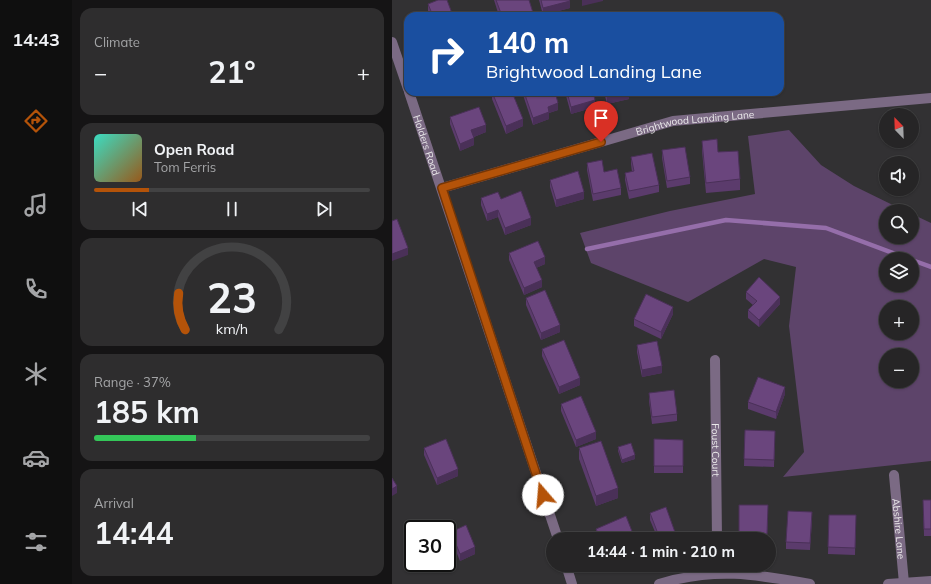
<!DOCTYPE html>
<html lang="en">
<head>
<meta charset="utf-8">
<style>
	:root { --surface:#262526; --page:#2e2d2e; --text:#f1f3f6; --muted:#a4a5a7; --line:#424243; --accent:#b45309 }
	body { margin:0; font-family:Mulish,sans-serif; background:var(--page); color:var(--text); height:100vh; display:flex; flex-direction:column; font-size:15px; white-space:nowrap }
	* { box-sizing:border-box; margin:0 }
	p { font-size:13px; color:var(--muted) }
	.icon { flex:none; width:22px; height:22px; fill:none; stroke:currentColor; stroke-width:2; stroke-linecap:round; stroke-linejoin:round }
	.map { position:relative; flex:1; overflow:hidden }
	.details { display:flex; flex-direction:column; gap:8px; padding:8px; background:#151415; width:320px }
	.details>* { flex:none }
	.top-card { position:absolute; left:12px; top:12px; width:380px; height:84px; border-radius:12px; box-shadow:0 1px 3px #0004,0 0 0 1px var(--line); background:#1a4fa0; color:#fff; overflow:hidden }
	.needle { width:26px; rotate:337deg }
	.buttons { position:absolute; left:487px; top:108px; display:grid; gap:8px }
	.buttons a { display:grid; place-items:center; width:40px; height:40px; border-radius:50%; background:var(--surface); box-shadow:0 1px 3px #0004,0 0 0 1px var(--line); font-size:20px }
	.speed { position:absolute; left:12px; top:520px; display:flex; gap:8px; font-size:20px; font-weight:700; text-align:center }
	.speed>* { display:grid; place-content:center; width:52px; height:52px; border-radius:50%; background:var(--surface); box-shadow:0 1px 3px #0004,0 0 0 1px var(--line); line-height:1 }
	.speed .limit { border:2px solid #111; border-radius:6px; background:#fff; color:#111 }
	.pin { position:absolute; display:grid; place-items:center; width:34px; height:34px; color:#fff; margin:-41px -17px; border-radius:50% 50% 50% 0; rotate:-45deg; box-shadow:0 0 4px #0007 }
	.pin .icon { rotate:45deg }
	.me { position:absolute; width:44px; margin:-22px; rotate:342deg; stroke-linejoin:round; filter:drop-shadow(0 0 3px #0008) }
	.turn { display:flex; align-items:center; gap:14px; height:84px; padding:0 16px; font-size:18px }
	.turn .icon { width:52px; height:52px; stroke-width:2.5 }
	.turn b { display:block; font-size:28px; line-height:34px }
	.big { font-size:30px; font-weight:700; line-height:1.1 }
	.details .card { flex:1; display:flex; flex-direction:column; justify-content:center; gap:6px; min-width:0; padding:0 14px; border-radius:12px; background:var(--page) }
	.details .dial { align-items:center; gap:0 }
	.dial svg { height:104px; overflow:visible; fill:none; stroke:var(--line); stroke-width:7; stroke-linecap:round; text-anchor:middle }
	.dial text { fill:var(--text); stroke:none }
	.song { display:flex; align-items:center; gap:12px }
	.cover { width:48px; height:48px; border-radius:6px; background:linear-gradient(135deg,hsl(170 70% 55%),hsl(30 70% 35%)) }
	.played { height:4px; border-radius:2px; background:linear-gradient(90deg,var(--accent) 20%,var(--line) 20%) }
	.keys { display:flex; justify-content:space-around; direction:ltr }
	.heat { display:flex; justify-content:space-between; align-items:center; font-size:22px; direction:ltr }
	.charge { height:6px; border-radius:3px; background:linear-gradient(90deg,#34c759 37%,var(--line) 0) }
	.trip { position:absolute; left:154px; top:532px; width:230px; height:40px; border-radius:20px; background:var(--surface); box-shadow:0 1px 3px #0004,0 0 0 1px var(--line); font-weight:700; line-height:40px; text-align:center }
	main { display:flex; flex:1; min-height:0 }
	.tab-bar { display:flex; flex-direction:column; width:72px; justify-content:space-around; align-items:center; background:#0f0f0f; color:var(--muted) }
	.tab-bar .icon { width:28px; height:28px }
	.tab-bar .active { color:var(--accent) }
	.tab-bar b { font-size:18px; color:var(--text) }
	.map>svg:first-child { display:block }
	.green { fill:#5d446a; fill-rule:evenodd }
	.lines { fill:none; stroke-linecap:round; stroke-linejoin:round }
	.stream { stroke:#956eaa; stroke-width:4.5 }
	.street { stroke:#7b6a84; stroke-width:10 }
	.wall { fill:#5b3b6c }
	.shaded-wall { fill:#4a3058 }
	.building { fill:#6a457d; stroke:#4a3058 }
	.route-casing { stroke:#753606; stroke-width:10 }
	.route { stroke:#b45309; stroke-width:7 }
	.labels { text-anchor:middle; stroke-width:4; stroke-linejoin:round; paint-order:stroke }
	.street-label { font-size:10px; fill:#eae9ea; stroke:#282729 }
</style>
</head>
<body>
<main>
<nav class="tab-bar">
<b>14:43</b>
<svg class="icon active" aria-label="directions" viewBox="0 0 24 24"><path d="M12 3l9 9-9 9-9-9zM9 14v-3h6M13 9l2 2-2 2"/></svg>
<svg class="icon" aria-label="music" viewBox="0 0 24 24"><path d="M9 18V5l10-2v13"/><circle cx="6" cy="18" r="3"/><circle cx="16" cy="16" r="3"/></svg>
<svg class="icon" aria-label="phone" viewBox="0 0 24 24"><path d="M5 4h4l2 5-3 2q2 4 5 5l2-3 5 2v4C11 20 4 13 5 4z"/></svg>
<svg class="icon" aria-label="climate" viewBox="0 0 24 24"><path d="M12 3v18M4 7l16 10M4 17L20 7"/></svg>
<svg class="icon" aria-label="car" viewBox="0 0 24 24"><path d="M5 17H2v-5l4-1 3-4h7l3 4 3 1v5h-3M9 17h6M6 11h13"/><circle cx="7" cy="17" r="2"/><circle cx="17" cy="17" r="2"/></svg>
<svg class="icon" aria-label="filters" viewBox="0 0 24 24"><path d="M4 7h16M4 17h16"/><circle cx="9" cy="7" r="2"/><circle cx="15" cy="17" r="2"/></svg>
</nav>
<section class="details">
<div class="card"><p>Climate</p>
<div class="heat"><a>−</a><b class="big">21°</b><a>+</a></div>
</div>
<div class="card">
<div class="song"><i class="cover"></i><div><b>Open Road</b><p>Tom Ferris</p></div></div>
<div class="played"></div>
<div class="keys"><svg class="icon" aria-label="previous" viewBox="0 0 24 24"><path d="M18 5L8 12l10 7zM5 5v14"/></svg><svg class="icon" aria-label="pause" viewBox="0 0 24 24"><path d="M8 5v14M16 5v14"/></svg><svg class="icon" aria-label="next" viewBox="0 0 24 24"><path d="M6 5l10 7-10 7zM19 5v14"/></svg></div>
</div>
<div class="card dial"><svg viewBox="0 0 100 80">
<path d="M14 69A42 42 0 1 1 86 69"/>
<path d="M14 69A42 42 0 0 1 9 41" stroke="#b45309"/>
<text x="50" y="56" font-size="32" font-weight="700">23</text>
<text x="50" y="72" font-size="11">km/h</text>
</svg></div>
<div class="card"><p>Range · 37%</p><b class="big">185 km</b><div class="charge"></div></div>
<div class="card"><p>Arrival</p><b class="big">14:44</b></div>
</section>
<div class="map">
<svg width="539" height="584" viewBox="0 0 539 584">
	<rect width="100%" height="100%" fill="#323133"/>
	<path class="green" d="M397,130L429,165L462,186L513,211H494V237H520V214L539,223V461L391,477L412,452L397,326L404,267L372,259L296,302L199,263L188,233L278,211L363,194L356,136ZM494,259H520V285H494ZM494,307H520V333H494ZM494,355H520V381H494Z"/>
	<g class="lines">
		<g class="stream">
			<path d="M195,249L334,220L434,228L517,259"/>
			<path d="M520,260L539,267"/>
		</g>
		<g class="street">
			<path d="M0,42L16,89"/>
			<path id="s1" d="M17,92L166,539"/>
			<path id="s2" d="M50,188L281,121L539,98"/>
			<path id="s3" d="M323,360L325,539"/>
			<path id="s4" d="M502,475L512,583"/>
			<path d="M174,565L180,584"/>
			<path d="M267,584C322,567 363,574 418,584"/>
			<path d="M496,584L539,581"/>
		</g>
	</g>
	<g class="wall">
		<path d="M102,0H137L142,16H107Z"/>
		<path d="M147,0H177L178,8L151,15Z"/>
		<path d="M36,4L61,16H38L36,12Z"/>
		<path d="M100,92L131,126L114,134L100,99Z"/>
		<path d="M131,92H163L166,110L157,113V119L141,125L131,95Z"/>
		<path d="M173,92H201L203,107L179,114Z"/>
		<path d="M212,92H237V99L215,104Z"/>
		<path d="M58,117L94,132L82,137V145L68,151L58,124Z"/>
		<path d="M310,141L326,152L348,179V190L314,193L310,151Z"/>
		<path d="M270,150L298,177V184L275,188L270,158Z"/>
		<path d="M239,157L267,185V192L237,199L233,180V173L240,172L239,164Z"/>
		<path d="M195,163L212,172L229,188V195L201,201L195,170Z"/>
		<path d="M158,180L192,199L164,207L158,187Z"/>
		<path d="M89,198L109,199L139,225L113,235L106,217L95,221L89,205Z"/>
		<path d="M117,253L153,264L144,268L150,287L132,295L117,260Z"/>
		<path d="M354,292L388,304L367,327L356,318V310L361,305L354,299Z"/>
		<path d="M134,298L168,332L149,340L134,305Z"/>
		<path d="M281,314L269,339L242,326V319Z"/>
		<path d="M245,345L270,373L250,377L245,352Z"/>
		<path d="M150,349L188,385L167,394L150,356Z"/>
		<path d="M257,393L285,414V421L260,424L257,401Z"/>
		<path d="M393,394L384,419L356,409V402Z"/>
		<path d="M169,404L204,439L184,447L169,411Z"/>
		<path d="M353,430L383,431L382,467L352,466Z"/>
		<path d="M262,439L291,440V473H262Z"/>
		<path d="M226,447L243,459L230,463L226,451Z"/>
		<path d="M32,448L66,476L45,485L32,455Z"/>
		<path d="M187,448L226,498L204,506L187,459Z"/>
		<path d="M531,500H539V536H532Z"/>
		<path d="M347,505H376L375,539H347Z"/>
		<path d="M258,513L284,539H266L258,520Z"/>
		<path d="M437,515H464L463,555L436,554Z"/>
		<path d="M420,519L418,550L394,549V542Z"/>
		<path d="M204,529L243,539H206L204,536Z"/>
		<path d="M59,532L83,554L68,561L59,539Z"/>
	</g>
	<g class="shaded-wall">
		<path d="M190,0H211V1L190,6Z"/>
		<path d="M178,1V8L151,15V8Z"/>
		<path d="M237,92V99L215,104V97Z"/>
		<path d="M246,92H266L246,96Z"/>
		<path d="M203,100V107L179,114V107Z"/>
		<path d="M166,103V110L157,113V119L141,125V118L156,107Z"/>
		<path d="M131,119V126L114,134V126Z"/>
		<path d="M94,125V132L79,138V130Z"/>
		<path d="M82,138V145L68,151V144Z"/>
		<path d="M192,192V199L164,207V200Z"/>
		<path d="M106,210V217L95,221V214Z"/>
		<path d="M139,218V225L113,235V228Z"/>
		<path d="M16,248V255L0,261V254Z"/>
		<path d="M153,257V264L142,269V262Z"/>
		<path d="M150,280V287L132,295V288Z"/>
		<path d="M388,297V304L367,327V320Z"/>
		<path d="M281,307V314L269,339V332Z"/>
		<path d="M168,325V332L149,340V333Z"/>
		<path d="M270,366V373L250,377V370Z"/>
		<path d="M188,378V385L167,394V387Z"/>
		<path d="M393,387V394L384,419V412Z"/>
		<path d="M204,432V439L184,447V440Z"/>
		<path d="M243,455V459L230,463V460Z"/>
		<path d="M66,469V476L45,485V478Z"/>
		<path d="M5,486V493L0,496V489Z"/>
		<path d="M226,488V498L204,506V496Z"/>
		<path d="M284,535V539H274Z"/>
		<path d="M83,547V554L68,561V554Z"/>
	</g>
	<g class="building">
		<path d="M46,0H55L61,16H41L36,4Z"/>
		<path d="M104,0H137L142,16H110Z"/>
		<path d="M149,0H177L178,1L151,8Z"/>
		<path d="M100,92H120L131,119L114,126Z"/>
		<path d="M132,92H163L166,103L156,107L157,112L141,118Z"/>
		<path d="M175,92H201L203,100L179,107Z"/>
		<path d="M213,92H237L215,97Z"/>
		<path d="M87,107L94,125L79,130L82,138L68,144L58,117Z"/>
		<path d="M325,139L326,152L346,151L348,179L314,183L310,141Z"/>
		<path d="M293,147L298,177L275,181L270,150Z"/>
		<path d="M260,153L267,185L237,191L233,173L242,171L239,157Z"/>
		<path d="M210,160L212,172L225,169L229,188L201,194L195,163Z"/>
		<path d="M186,171L192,192L164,200L158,180Z"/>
		<path d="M129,191L139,218L113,228L106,210L95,214L89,198L106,192L109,199Z"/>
		<path d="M5,219L16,248L0,254V221Z"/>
		<path d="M146,241L153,257L142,262L150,280L132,288L117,253Z"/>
		<path d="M367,277L388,297L367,320L356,310L365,301L354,292Z"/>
		<path d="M153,290L168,325L149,333L134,298Z"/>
		<path d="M254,294L281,307L269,332L242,319Z"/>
		<path d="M172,340L188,378L167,387L150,349Z"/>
		<path d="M265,341L270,366L250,370L245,345Z"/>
		<path d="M366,377L393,387L384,412L356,402Z"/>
		<path d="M282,390L285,414L260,417L257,393Z"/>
		<path d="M189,396L204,432L184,440L169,404Z"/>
		<path d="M353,430L383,431L382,460L352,459Z"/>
		<path d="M54,439L66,469L45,478L32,448Z"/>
		<path d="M262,439L291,440V466H262Z"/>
		<path d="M209,441L226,488L204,496L187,448Z"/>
		<path d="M239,443L243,455L230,460L226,447Z"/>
		<path d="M0,478L5,486L0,489Z"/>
		<path d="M531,500H539V529H532Z"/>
		<path d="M347,505H376L375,534H347Z"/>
		<path d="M274,507L284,535L274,539H268L258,513Z"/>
		<path d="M396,511L420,512L418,543L394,542Z"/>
		<path d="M437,515H464L463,548L436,547Z"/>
		<path d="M234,516L243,539H209L204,529Z"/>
		<path d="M74,525L83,547L68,554L59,532Z"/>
	</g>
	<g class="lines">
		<g class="route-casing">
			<path id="route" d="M151,495L50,188L209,142"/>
		</g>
		<use href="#route" class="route"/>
	</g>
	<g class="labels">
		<g class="street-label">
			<text dy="4" stroke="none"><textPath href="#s2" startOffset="262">Brightwood Landing Lane</textPath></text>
			<text dy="4" stroke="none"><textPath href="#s1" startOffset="56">Holders Road</textPath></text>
			<text dy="4" stroke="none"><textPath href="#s3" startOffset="90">Foust Court</textPath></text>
			<text dy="4" stroke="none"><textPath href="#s4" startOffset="54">Abshire Lane</textPath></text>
		</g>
	</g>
</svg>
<div class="buttons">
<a><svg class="needle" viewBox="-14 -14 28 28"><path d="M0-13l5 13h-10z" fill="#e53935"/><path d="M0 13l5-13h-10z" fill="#a4a5a7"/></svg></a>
<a><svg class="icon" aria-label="sound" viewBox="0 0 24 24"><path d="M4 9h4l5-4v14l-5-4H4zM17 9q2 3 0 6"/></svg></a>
<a><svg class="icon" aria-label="search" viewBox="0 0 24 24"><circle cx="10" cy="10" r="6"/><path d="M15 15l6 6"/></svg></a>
<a><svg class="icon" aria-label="layers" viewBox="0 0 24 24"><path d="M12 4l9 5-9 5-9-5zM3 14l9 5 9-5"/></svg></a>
<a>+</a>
<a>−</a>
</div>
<div class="speed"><div class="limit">30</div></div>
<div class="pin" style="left:209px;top:142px;background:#d93025"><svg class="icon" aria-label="arrive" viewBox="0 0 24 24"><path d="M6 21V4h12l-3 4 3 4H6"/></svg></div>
<svg class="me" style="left:151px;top:495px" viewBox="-20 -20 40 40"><circle r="19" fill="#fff"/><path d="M0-13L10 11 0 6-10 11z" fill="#b45309"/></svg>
<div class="trip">14:44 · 1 min · 210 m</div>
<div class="top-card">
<div class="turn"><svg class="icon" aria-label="right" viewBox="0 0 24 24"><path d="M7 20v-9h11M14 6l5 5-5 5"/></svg><div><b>140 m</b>Brightwood Landing Lane</div></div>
</div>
</div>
</main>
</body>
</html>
